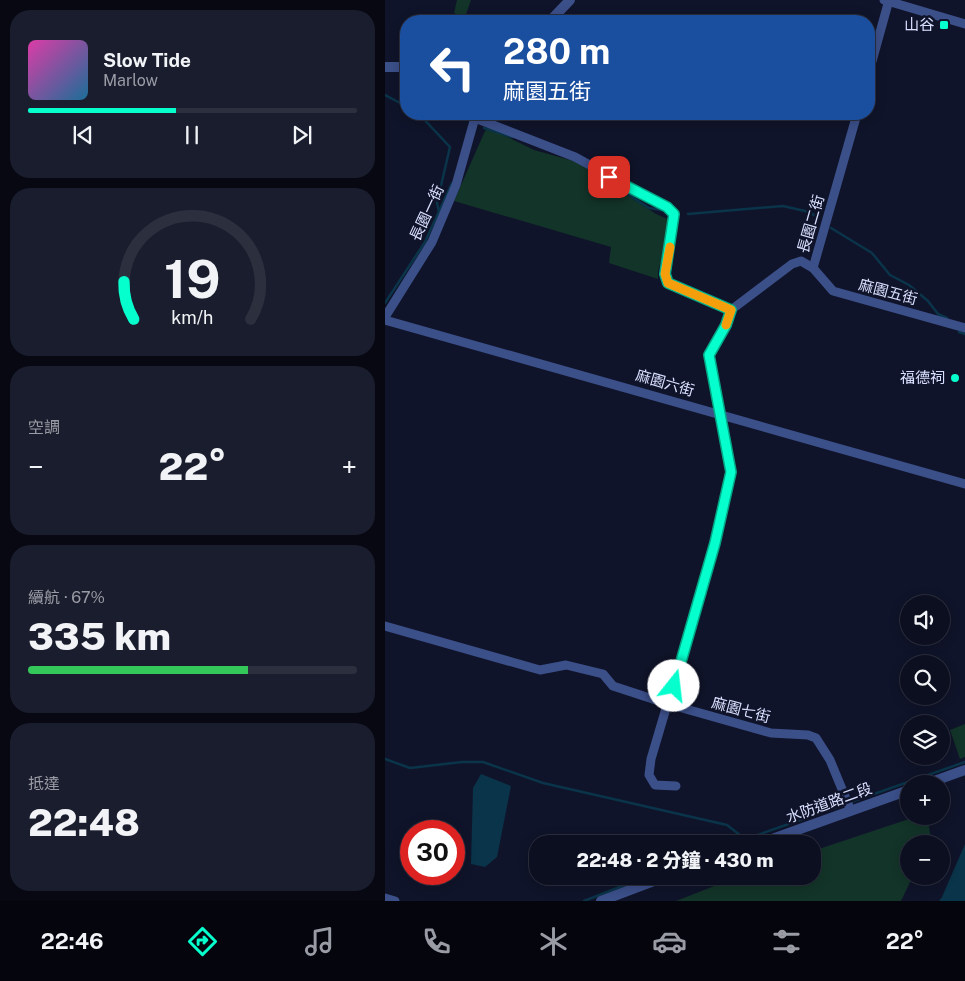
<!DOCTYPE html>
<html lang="zh-TW">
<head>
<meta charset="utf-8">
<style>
	:root { --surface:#0c0f20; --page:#1a1d2d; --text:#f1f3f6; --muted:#9a9ca5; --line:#2c2f3e; --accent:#05ffcd }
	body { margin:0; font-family:"Public Sans","Noto Sans TC",sans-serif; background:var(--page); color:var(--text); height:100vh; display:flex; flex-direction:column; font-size:19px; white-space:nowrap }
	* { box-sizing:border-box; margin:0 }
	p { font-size:16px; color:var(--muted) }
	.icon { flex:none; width:28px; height:28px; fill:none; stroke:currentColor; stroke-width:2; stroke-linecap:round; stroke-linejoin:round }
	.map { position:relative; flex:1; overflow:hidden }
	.details { display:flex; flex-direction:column; gap:10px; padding:10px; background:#070812; width:385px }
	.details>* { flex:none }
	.guide { position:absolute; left:15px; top:15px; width:475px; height:105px; border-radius:20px; box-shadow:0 2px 12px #0003,0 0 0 1px var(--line); background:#1a4fa0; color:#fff; overflow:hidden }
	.buttons { position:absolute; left:515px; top:595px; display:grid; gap:10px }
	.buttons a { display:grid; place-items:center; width:50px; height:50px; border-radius:50%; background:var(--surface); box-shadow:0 2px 12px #0003,0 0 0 1px var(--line); font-size:25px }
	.speed { position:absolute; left:15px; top:820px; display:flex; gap:10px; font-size:25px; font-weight:700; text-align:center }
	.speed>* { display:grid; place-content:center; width:65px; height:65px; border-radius:50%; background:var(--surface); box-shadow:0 2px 12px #0003,0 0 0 1px var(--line); line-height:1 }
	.speed .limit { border:8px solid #d22; background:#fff; color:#111 }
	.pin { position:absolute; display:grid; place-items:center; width:42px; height:42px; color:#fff; margin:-21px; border-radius:10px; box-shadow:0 2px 8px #0006 }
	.me { position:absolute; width:55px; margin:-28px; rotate:16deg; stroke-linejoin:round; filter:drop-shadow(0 0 4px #0008) }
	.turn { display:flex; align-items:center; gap:18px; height:105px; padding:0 20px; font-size:22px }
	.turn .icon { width:65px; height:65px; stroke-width:2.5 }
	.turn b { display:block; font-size:35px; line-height:42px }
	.big { font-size:38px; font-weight:800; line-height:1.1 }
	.details .tile { flex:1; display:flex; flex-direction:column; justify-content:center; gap:8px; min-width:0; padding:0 18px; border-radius:20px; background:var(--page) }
	.details .dial { align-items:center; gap:0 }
	.dial svg { height:130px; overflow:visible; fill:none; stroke:var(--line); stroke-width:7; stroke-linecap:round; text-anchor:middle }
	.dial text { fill:var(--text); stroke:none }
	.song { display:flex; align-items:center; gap:15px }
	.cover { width:60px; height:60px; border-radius:8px; background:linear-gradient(135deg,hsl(320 70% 55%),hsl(200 70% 35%)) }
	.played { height:5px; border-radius:2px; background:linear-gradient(90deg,var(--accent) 45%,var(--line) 45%) }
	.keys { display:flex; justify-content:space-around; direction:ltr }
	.heat { display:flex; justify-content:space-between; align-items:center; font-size:28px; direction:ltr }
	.charge { height:8px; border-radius:4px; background:linear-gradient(90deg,#34c759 67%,var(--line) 0) }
	.trip { position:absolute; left:144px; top:835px; width:292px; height:50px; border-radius:20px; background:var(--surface); box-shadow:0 2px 12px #0003,0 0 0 1px var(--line); font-weight:800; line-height:50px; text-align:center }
	.tab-bar { display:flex; height:80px; justify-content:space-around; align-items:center; background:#05060d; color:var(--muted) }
	.tab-bar .icon { width:35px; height:35px }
	.tab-bar .selected { color:var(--accent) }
	.tab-bar b { font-size:22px; color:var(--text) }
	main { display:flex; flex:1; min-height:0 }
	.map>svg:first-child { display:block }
	.green { fill:#133429 }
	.water { fill:#0a3449 }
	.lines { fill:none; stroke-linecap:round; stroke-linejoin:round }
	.stream { stroke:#0a3449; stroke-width:2.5 }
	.minor { stroke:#3b4f89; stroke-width:9 }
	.tertiary { stroke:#3b4f89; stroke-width:10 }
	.route-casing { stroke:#03a685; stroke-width:12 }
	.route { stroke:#05ffcd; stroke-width:9 }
	.slow { stroke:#f59e0b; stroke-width:9 }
	.poi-dot { fill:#05ffcd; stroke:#10142a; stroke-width:2 }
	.labels { text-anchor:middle; stroke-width:5; stroke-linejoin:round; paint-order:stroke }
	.poi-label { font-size:15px; fill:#d9e0ff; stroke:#10142a; text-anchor:end }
	.street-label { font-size:15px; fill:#d9e0ff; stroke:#10142a }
</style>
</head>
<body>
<main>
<section class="details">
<div class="tile">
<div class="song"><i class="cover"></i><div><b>Slow Tide</b><p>Marlow</p></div></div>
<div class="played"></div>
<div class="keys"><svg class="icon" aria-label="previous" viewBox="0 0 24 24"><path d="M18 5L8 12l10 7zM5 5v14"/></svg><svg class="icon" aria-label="pause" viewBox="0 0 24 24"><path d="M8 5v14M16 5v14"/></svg><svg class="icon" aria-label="next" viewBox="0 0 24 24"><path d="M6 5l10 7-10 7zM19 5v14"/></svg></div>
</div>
<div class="tile dial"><svg viewBox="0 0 100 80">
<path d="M14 69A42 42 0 1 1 86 69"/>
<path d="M14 69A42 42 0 0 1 8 46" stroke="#05ffcd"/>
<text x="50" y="56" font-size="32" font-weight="700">19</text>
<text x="50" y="72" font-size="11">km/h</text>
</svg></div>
<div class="tile"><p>空調</p>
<div class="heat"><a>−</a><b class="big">22°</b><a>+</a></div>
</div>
<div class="tile"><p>續航 · 67%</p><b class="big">335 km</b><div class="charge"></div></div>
<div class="tile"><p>抵達</p><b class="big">22:48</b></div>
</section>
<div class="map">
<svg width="580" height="901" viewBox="0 0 580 901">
	<rect width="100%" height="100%" fill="#10142a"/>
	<g class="green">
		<path d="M72,0H86L80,17L69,13Z"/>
		<path d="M104,128L149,150L192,162L271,214L287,221L273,271V279L224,263L226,247L69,201L100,131Z"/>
		<path d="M580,724V757L575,759L565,730Z"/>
		<path d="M533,816H542L546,838L544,844H524V876H528L516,901H291L355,876H428V851Z"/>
	</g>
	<g class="water">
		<path d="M96,774L126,786L112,857L100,867L86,864L88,788Z"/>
		<path d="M580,844V901H554L557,897Z"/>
	</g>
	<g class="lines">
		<g class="stream">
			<path d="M0,95L21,106"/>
			<path d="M34,114L65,147L52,203L54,212"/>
			<path d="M99,128L127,137"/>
			<path d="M205,170L264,208L282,211"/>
			<path d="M303,214L398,206L420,211L434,217"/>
			<path d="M446,228L487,253L505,275L524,285L543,301L553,314L562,318"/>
			<path d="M0,303L40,242L67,183"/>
			<path d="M574,332L580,334"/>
			<path d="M0,759L25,768L77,762H98L158,783L342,825L360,839"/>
			<path d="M347,844L580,762"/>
			<path d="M199,901L263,876"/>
		</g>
		<g class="minor">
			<path d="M499,0L580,24"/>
			<path d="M484,72L504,0"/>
			<path d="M90,118L190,157L282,207L289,214L280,274L283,283L346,310"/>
			<path d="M428,268L472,114"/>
			<path d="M0,317L47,242L71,185L91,114"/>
			<path d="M0,320L580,484"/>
			<path d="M0,626L155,670L181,665L218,674L228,686L283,704L386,733L423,735L431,738L445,760L466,811"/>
			<path d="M291,786L270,785L264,775L266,759L330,543L346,471L324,355L341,325L346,310L407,264L416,261L428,268L448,291L580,328"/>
			<path d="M0,898L10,901"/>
		</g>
		<g class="tertiary">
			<path d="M165,21L185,0"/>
			<path d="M0,67H21"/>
			<path d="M541,784L580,770"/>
			<path d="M373,844L524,790"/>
			<path d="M216,901L282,876"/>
		</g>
	</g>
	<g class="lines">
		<g class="route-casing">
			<path id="route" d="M224,177L282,207L289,214L280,274L283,283L346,310L341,325L324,355L346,472L330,543L289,686"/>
		</g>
		<use href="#route" class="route"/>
		<path class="slow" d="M285,247L280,274L283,283L346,310L341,325"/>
	</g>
	<g class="poi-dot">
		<rect x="554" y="20" width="10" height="10" rx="2.5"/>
		<circle cx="570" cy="378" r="5"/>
	</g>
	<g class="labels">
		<g class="poi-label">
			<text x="549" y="30">山谷</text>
			<text x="560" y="383">福德祠</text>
		</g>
		<g class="street-label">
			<text transform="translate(42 213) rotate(-65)" y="5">長園一街</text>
			<text transform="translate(426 224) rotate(-74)" y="5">長園二街</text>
			<text transform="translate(503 292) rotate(15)" y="5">麻園五街</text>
			<text transform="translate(280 383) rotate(16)" y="5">麻園六街</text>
			<text transform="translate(356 710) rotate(15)" y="5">麻園七街</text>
			<text transform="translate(444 803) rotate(-20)" y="5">水防道路二段</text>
		</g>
	</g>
</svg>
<div class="buttons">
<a><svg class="icon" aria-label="sound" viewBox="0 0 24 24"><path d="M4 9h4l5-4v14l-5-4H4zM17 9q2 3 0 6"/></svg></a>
<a><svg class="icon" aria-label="search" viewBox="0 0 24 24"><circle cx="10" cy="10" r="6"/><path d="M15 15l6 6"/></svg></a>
<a><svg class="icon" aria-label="layers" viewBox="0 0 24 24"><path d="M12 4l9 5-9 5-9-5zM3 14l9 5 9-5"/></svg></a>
<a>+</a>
<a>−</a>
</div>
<div class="speed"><div class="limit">30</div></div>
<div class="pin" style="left:224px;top:177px;background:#d93025"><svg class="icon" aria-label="arrive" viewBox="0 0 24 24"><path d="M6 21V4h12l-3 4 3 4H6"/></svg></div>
<svg class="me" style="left:289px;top:686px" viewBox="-20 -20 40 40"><circle r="19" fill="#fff"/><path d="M0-13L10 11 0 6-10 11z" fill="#05ffcd"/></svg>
<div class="trip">22:48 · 2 分鐘 · 430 m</div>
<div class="guide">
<div class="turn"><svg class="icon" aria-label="left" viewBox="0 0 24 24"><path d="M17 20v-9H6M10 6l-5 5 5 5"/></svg><div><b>280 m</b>麻園五街</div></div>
</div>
</div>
</main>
<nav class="tab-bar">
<b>22:46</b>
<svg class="icon selected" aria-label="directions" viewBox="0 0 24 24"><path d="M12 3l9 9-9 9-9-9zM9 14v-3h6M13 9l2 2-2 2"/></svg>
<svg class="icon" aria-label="music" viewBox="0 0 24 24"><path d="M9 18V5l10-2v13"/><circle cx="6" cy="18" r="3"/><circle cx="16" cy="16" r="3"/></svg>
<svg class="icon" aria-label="phone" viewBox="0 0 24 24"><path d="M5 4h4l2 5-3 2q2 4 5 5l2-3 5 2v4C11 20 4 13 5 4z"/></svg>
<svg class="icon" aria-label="climate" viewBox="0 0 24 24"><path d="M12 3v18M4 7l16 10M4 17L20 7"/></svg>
<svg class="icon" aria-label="car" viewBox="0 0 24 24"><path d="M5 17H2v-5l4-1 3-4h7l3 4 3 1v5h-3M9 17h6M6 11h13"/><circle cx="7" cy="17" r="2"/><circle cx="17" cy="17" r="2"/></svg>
<svg class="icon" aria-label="filters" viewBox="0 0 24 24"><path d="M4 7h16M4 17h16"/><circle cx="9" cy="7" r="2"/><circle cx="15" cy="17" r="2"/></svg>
<b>22°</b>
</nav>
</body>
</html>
